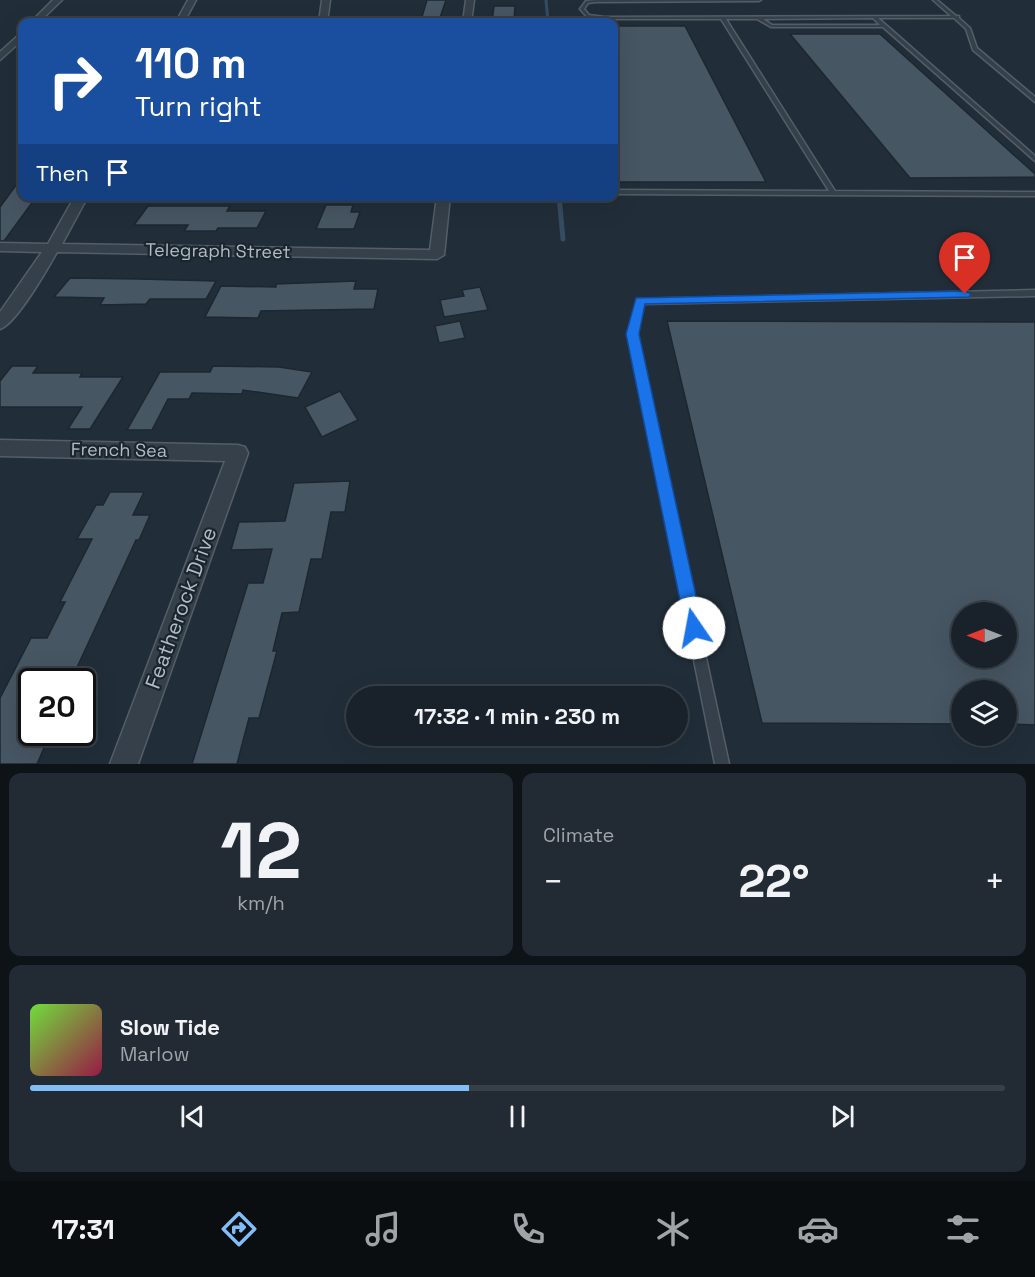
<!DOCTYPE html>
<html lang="en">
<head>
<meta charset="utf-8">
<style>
	:root { --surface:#19222b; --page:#222a33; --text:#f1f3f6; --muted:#9fa4a9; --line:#373f47; --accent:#82bdf8 }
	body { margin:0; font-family:"Space Grotesk",sans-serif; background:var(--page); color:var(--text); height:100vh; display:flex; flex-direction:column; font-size:22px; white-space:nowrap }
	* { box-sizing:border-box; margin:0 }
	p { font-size:20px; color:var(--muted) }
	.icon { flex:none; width:33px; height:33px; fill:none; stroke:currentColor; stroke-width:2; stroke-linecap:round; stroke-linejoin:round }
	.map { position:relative; height:764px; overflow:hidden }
	.panel { display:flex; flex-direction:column; gap:9px; padding:9px; background:#0e1318; flex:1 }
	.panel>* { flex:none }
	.banner { position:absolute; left:18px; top:18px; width:600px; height:183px; border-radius:12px; box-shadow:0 6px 24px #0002,0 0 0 2px var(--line); background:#1a4fa0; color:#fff; overflow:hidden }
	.needle { width:39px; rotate:270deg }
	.controls { position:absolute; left:951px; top:602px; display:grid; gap:12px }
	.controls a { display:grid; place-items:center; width:66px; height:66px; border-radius:50%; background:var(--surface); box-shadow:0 6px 24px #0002,0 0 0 2px var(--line); font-size:30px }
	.speed { position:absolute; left:18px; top:668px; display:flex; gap:12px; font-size:30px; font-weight:700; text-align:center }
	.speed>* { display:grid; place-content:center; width:78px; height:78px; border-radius:50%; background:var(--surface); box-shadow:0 6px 24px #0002,0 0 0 2px var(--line); line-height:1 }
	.speed .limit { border:3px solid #111; border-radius:9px; background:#fff; color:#111 }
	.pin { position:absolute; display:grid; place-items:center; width:51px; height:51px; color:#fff; margin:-62px -26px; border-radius:50% 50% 50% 0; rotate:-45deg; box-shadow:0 0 6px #0007 }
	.pin .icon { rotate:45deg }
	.me { position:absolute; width:66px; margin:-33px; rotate:348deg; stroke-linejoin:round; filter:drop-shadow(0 0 4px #0008) }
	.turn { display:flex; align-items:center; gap:21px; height:126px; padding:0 18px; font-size:27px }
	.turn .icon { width:78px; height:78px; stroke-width:2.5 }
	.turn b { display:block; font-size:42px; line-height:51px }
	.then { display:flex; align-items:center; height:57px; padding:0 18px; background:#0003; gap:12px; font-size:22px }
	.big { font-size:45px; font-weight:700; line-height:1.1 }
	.panel .widget { flex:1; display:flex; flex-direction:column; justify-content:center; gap:9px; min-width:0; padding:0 21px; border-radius:12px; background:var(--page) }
	.panel .dial { align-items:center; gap:0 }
	.dial b { font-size:78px; line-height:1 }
	.song { display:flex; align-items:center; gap:18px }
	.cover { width:72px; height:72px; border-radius:9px; background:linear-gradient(135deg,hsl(100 70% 55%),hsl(340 70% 35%)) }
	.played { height:6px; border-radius:3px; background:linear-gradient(90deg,var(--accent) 45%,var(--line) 45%) }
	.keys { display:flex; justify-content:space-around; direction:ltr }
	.heat { display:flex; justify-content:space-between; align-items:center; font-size:33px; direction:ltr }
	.panel .tiles { flex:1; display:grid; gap:9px; grid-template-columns:1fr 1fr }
	.widget:last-child { grid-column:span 2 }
	.trip { position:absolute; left:346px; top:686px; width:342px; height:60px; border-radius:30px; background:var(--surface); box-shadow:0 6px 24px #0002,0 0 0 2px var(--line); font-weight:700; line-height:60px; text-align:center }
	.tabs { display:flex; height:96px; justify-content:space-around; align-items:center; background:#0a0e11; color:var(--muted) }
	.tabs .icon { width:42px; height:42px }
	.tabs .active { color:var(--accent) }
	.tabs b { font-size:27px; color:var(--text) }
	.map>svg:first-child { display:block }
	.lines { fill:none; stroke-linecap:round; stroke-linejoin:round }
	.stream-far1 { stroke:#354c61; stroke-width:3 }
	.stream { stroke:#354c61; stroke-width:5 }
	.building { fill:#475663; stroke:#1c2730; stroke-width:1.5; fill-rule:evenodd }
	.service-casing { stroke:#535e67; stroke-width:3 }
	.minor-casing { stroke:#535e67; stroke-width:3 }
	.service { fill:#35404a; fill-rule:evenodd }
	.minor { fill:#35404a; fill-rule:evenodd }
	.route { fill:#1a73e8; stroke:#114b97; stroke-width:1.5 }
	.labels { text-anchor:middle; stroke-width:4.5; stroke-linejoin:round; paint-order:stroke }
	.street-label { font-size:18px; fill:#b0bbc6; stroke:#1a252e }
	.near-street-label { font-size:21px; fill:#b0bbc6; stroke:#1a252e }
</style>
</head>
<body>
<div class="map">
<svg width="1035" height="764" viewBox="0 0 1035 764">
	<rect width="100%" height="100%" fill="#212e39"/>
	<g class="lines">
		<path class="stream-far1" d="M546,0L548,22"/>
		<path class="stream" d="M559,196L563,239"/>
	</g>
	<g class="building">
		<path d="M427,0H446L439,21L421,20Z"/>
		<path d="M494,6H515L514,22H492Z"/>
		<path d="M614,26H685L766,182H614Z"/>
		<path d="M790,34H880L1035,174V177L910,178Z"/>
		<path d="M22,177V196H37L4,241H0V207Z"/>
		<path d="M326,205H353L351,212H360L354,229H316Z"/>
		<path d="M148,206H230L227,211H266L257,228H218L216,231H184L188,225H134Z"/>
		<path d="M70,278L139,279L216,281L206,299H150L146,304L100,305L104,298L54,297Z"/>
		<path d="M356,281L354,289H378L374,309L261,311L258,318L205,317L221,286L276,287V284Z"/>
		<path d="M480,287L488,310L444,317L440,300L464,296L462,290Z"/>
		<path d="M460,321L465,338L439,343L435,326Z"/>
		<path d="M667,321L1035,322V725L1006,724V690H962V724L762,723ZM962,612H1006V657H962Z"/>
		<path d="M12,366H38L33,373H82L80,377H123L90,429H68L82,407H0V381Z"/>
		<path d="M213,366L279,367L312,372L298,398L243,390L242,394L192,393L189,399H168L152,430H127L160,372H210Z"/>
		<path d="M340,391L358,420L322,437L305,407Z"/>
		<path d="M350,481L345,512H331L322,559H311L299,612L282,613L273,651H277L259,718H249L237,764H192L248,583H263L272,549L231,550L239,522L285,521L294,483Z"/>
		<path d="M110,492H144L133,515H150L139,540H136L73,676L32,677V732H51L37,764H0V698L32,636V638H47L65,602H60L92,539H77L96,505H103Z"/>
	</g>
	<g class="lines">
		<g class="service-casing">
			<g id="service">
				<path d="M594,0H761L759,1L596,2L588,3L584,9L589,15L604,17L951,16L933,0H937L956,16H959V18L970,28L977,48L1035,97V102L973,50L966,29L954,18H878L1035,156V161L883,27H771L757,19H726L835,191L1035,192V196L614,194V190L829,191L721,19H604L587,17L580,9L586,1ZM873,18L880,25H772L763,19Z"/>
				<path d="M1035,290V296L643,304L636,334L729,764H715L628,334L637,299Z"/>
			</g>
		</g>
		<g class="minor-casing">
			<g id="minor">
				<path d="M53,0H62L39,22H31Z"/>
				<path d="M188,0H196L184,22H176Z"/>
				<path d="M322,0H330L327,22H319Z"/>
				<path d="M466,0H474L471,22H463Z"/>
				<path d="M22,32V40L0,60V52Z"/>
				<path d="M75,196H88L62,244L430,250L437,196H450L444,255L437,259L57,252C48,268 16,324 0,329V312L42,252L0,251V243L48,244Z"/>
				<path d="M0,440L238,445L245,447L248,453L138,764H110L225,461L0,456Z"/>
			</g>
		</g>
		<use href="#service" class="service"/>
		<use href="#minor" class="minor"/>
	</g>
	<path class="route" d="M965,291L971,294L969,297L645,304L639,334L703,628L700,635L694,638L687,635L626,334L636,298Z"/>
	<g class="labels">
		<g class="street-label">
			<text transform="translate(218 251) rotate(1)" y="6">Telegraph Street</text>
			<text transform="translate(119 450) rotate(1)" y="6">French Sea</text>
		</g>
		<g class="near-street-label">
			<text transform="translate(181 608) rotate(-70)" y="7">Featherock Drive</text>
		</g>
	</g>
</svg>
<div class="controls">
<a><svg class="needle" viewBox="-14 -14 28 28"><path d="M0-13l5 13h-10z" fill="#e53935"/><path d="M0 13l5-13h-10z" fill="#9fa4a9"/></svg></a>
<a><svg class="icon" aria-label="layers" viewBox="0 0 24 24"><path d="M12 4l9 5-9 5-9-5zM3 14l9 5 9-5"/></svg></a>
</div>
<div class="speed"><div class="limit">20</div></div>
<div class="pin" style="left:965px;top:294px;background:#d93025"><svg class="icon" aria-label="arrive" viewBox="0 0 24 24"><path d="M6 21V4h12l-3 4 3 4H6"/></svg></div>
<svg class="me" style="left:694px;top:628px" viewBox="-20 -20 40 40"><circle r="19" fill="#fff"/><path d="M0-13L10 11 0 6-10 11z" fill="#1a73e8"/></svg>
<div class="trip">17:32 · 1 min · 230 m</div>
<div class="banner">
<div class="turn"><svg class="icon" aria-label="right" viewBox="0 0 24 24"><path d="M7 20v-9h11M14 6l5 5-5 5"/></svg><div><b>110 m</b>Turn right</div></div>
<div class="then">Then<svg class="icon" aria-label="arrive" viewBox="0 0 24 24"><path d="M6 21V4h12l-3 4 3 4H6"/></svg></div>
</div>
</div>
<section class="panel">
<div class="tiles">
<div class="widget dial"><b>12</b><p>km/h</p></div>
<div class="widget"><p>Climate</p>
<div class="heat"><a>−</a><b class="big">22°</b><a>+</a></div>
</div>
<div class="widget">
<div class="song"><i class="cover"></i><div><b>Slow Tide</b><p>Marlow</p></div></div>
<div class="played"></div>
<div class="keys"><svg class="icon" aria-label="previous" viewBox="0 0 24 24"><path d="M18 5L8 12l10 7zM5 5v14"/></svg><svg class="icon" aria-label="pause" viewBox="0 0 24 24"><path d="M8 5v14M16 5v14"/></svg><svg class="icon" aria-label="next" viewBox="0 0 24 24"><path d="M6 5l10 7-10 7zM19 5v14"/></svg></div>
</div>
</div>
</section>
<nav class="tabs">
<b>17:31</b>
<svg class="icon active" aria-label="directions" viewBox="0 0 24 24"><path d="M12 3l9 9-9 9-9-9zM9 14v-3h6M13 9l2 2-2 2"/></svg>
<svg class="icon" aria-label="music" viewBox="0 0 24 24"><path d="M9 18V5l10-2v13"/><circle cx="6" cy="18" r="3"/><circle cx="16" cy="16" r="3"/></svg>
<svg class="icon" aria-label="phone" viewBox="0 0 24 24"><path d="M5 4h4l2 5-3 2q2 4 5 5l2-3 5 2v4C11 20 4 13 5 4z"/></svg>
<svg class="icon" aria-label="climate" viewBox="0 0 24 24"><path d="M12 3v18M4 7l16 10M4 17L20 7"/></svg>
<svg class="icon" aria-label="car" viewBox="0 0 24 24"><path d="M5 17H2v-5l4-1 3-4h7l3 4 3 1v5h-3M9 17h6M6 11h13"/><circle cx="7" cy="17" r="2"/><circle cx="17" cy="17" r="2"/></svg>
<svg class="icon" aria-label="filters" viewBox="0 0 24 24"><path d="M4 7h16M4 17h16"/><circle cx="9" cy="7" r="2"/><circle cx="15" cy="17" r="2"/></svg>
</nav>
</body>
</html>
